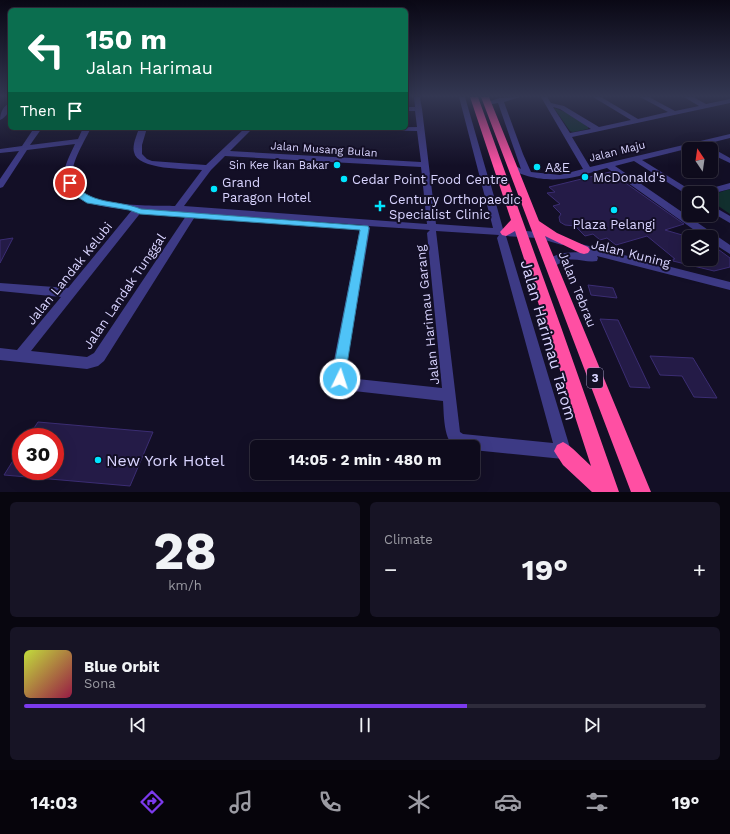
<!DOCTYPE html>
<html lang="en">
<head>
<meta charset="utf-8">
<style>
	:root { --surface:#0e0b1c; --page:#171425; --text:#f1f3f6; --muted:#9b9ba3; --line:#2e2b3b; --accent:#7c3aed }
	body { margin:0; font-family:"Work Sans",sans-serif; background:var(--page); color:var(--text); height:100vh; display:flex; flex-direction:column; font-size:15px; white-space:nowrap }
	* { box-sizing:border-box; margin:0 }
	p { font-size:13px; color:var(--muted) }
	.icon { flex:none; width:22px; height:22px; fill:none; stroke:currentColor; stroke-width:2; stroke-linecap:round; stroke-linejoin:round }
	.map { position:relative; height:492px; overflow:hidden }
	.details { display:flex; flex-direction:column; gap:10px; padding:10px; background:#08060f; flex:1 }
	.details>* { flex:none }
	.banner { position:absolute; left:8px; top:8px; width:400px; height:122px; border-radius:6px; box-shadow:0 4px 16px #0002,0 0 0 1px var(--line); background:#0b6e4f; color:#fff; overflow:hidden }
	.needle { width:26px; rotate:347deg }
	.fabs { position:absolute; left:682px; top:142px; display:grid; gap:8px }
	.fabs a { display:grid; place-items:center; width:36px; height:36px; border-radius:6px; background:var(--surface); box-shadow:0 4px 16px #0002,0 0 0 1px var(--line); font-size:20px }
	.speed { position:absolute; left:12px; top:428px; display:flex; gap:8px; font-size:20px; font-weight:700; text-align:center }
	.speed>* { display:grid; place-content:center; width:52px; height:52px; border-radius:50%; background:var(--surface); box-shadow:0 4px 16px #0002,0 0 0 1px var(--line); line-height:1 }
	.speed .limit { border:6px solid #d22; background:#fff; color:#111 }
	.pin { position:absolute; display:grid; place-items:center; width:34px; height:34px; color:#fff; margin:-17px; border:2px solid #fff; border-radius:50%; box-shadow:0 1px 4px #0007 }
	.me { position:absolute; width:44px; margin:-22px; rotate:4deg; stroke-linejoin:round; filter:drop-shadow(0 0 3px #0008) }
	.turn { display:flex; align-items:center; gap:14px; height:84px; padding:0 12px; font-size:18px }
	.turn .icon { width:52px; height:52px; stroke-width:2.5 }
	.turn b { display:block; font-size:28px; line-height:34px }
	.then { display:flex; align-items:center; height:38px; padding:0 12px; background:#0003; gap:8px; font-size:15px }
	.big { font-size:30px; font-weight:700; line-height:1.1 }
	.details .tile { flex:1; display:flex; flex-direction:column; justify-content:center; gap:6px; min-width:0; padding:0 14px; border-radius:6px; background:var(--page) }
	.details .dial { align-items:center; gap:0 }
	.dial b { font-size:52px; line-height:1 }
	.song { display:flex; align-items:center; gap:12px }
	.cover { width:48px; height:48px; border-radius:6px; background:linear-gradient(135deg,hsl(70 70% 55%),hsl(340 70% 35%)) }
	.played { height:4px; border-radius:2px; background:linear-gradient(90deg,var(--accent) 65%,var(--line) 65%) }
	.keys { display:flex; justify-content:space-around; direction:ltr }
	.heat { display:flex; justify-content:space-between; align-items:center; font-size:22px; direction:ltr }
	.details .tiles { flex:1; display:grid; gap:10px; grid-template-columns:1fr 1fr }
	.tile:last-child { grid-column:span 2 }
	.trip { position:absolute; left:250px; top:440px; width:230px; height:40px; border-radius:6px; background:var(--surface); box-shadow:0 4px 16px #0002,0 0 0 1px var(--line); font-weight:700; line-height:40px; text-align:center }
	.dock { display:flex; height:64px; justify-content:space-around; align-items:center; background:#06040b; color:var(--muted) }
	.dock .icon { width:28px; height:28px }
	.dock .current { color:var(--accent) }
	.dock b { font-size:18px; color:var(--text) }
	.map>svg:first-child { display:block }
	.green { fill:#12302f }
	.building { fill:#241b47; stroke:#3b2d73 }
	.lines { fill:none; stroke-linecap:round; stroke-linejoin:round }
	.minor { fill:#3d3a85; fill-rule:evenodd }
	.highway { fill:#ff4fa3; fill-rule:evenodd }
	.route { fill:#4fc3f7; stroke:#337fa1 }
	.poi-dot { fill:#00e5ff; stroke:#130f26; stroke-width:1.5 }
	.labels { text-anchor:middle; stroke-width:4; stroke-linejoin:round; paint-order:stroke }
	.far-street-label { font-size:11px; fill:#d9d4ff; stroke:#130f26 }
	.far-poi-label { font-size:11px; fill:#d9d4ff; stroke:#130f26; text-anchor:end }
	.shield { fill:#130f26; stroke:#9e99be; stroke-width:1 }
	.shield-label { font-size:12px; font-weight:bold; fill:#d9d4ff }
	.poi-label { font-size:13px; fill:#d9d4ff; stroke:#130f26; text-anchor:start }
	.street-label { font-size:13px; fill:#d9d4ff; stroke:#130f26 }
	.near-street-label { font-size:16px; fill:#d9d4ff; stroke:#130f26 }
	.near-poi-label { font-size:16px; fill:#d9d4ff; stroke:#130f26; text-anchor:start }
</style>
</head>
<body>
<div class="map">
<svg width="730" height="492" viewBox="0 0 730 492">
	<rect width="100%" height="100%" fill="#130f26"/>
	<g class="green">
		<path d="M554,108L568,113L588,127V129L573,132L570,131Z"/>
		<path d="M730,189V214L711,201V195Z"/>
	</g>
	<g class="building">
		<path d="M610,172L684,224L665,230L689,237V259H711V244L730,258V267L714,271L673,261V259H675L647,236L616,245L607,238L600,240L593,234L585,236L575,226L565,225L560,222L559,217L561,214L553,206L560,204L547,193L555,192L549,187Z"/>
		<path d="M13,238L0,263V240Z"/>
		<path d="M588,285L613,288L617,298L591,295Z"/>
		<path d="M600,319L618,320L650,388L630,387Z"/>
		<path d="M650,356L693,358L717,398L694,397L682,376L660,375Z"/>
		<path d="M38,422L153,432L130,486L4,475L21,448V471H55V437H28Z"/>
	</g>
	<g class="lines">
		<g class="minor">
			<path d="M414,97H420L422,109L436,224L493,228L459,97H465L488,177L507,182L508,184L504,187L490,182L503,229L538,232L566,240L567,242L562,245L538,238L506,236L571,451L568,456L563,459L473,450V447C468,447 462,448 457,447C443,444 444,412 443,401L345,390C335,387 333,380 332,370L360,228L363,225L194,213L196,215L104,361L98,366L87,369L0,360V348L17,350L61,297L0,291V283L68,288L132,210C111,208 65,205 64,176C64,165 71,153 75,144L27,150L3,187L0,188V179L19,151L0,153V149L22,146L34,128H42L30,145L78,139L83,128H91C85,140 71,163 72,177C76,209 151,205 175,206L202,170C187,169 137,170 134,152C132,145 137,135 139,128H147L142,145V154L147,159L152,161L206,165L245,128H253L230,151L421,162L417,131L362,130L358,128L417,127L415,111H406V107H415ZM225,156L421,167L427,224L184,206L211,170ZM142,211L171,212L172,214L175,215L180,212L188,213L94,353L87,357L31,351ZM368,226L430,230L427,233L442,388L348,378L346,376V370L370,228ZM436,231L499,235L497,238L553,443L463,434L460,432Z"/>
			<path d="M520,97L504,102L523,154L531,172L560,175L583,169L541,97H547L551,103L564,106L599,127L631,120L593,97H601L638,119L668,112L640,97H649L675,111L699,106L684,97H693L706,104L730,99V103L572,137L590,167L730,134V138L642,160L692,191L693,193H689V196L634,161L615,166L730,245V254L711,242V237H704L607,168C592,172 576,178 561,179C546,181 517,177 507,165L511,163L521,169L498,103L487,105L484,103L500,98ZM553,107L560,109L591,129L570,133Z"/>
			<path d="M10,103C10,110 7,117 0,120C0,113 3,106 10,103Z"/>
			<path d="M710,149H714L730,158V163L711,154Z"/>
			<path d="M730,183V189L711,194L700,193L701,191Z"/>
			<path d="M711,205L730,216V223L711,212Z"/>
			<path d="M577,243L730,282V290L597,256L598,258L597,261C588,263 577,258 567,260C560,262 554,269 546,267L545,264C552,252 573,251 586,253L573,250L572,247L573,244Z"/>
		</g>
		<g class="highway">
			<path d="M470,97H478L561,327L619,492H592L563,465L554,451L557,445L563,442C572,446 583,459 591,466L515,231L506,236L502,235L500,232L511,220Z"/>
			<path d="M481,97H489L539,221L557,233L588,247L590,250L588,253L584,254L580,253L545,236L651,492H631Z"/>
		</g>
	</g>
	<linearGradient id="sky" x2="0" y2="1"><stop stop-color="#0a0815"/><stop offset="0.58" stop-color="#333752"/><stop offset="1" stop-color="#333752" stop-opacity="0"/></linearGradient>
	<rect width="730" height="166" fill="url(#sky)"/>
	<path class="route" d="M67,181H72C90,206 116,199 141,209L368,226L369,228L344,383L340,385L336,383L333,370L360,230L140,214L129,210L87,203L73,194L66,183Z"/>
	<g class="poi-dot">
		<circle cx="337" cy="165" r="4"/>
		<circle cx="537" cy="167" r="4"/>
		<circle cx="585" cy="177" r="4"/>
		<circle cx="344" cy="179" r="4"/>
		<circle cx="214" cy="189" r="4"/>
		<path d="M378 200h4v4h4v4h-4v4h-4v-4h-4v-4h4z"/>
		<circle cx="614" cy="210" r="4"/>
		<circle cx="98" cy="460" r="4"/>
	</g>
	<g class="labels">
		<g class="far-street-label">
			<text transform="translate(324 149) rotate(4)" y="4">Jalan Musang Bulan</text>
			<text transform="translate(617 151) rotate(-14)" y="4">Jalan Maju</text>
		</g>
		<g class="far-poi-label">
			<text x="329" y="169">Sin Kee Ikan Bakar</text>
		</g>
		<rect class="shield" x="587" y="368" width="16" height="20" rx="3"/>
		<g class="shield-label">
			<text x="595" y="382">3</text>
		</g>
		<g class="poi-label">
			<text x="545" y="172">A&amp;E</text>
			<text x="593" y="182">McDonald's</text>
			<text x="352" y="184">Cedar Point Food Centre</text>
			<text x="222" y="187">Grand<tspan x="222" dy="15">Paragon Hotel</tspan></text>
			<text x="389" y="204">Century Orthopaedic<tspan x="389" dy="15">Specialist Clinic</tspan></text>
			<text x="614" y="229" text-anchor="middle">Plaza Pelangi</text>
		</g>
		<g class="street-label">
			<text transform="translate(631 253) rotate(14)" y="5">Jalan Kuning</text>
			<text transform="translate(69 273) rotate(-51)" y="5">Jalan Landak Kelubi</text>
			<text transform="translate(578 289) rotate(68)" y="5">Jalan Tebrau</text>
			<text transform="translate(124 291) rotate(-56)" y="5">Jalan Landak Tunggal</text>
			<text transform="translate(427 315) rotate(-96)" y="5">Jalan Harimau Garang</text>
		</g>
		<g class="near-street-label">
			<text transform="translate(549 340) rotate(74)" y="6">Jalan Harimau Tarom</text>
		</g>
		<g class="near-poi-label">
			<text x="106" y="466">New York Hotel</text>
		</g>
	</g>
</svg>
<div class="fabs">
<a><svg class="needle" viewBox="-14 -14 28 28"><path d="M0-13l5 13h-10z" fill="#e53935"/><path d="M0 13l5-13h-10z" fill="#9b9ba3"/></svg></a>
<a><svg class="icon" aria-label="search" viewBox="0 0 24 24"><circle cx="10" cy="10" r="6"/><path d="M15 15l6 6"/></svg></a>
<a><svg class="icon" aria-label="layers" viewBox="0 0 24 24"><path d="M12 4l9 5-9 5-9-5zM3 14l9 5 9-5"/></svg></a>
</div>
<div class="speed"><div class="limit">30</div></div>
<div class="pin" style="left:70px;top:183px;background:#d93025"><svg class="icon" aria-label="arrive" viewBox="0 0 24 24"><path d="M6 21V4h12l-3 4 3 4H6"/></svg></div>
<svg class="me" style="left:340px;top:379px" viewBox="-20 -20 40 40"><circle r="17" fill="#4fc3f7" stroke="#fff" stroke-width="3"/><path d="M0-11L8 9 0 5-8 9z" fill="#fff"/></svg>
<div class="trip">14:05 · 2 min · 480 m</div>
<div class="banner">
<div class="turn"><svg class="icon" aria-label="left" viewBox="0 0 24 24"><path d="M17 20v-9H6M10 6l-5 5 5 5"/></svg><div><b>150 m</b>Jalan Harimau</div></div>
<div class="then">Then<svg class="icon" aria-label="arrive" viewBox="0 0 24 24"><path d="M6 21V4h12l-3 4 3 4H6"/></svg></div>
</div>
</div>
<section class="details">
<div class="tiles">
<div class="tile dial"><b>28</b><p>km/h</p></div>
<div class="tile"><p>Climate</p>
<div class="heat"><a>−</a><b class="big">19°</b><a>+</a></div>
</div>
<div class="tile">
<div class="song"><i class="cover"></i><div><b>Blue Orbit</b><p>Sona</p></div></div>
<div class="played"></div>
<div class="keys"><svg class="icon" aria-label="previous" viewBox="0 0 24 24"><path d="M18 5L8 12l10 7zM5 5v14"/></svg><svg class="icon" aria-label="pause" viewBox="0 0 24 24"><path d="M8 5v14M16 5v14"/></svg><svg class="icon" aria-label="next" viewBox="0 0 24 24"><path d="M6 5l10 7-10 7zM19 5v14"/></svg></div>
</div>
</div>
</section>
<nav class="dock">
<b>14:03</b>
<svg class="icon current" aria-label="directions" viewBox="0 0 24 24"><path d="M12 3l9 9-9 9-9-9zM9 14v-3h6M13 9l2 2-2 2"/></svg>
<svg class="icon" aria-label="music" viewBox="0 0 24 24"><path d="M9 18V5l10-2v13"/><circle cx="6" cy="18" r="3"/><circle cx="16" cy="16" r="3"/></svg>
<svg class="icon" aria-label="phone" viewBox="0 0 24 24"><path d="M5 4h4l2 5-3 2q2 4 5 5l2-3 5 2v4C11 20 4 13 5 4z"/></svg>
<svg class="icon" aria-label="climate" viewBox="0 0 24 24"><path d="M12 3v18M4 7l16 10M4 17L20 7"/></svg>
<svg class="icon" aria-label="car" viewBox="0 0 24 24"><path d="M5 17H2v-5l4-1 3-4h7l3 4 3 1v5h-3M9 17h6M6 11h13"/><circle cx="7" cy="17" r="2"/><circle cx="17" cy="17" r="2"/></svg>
<svg class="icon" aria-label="filters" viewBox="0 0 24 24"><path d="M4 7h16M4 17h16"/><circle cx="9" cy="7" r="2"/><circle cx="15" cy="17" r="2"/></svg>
<b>19°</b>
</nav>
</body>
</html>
